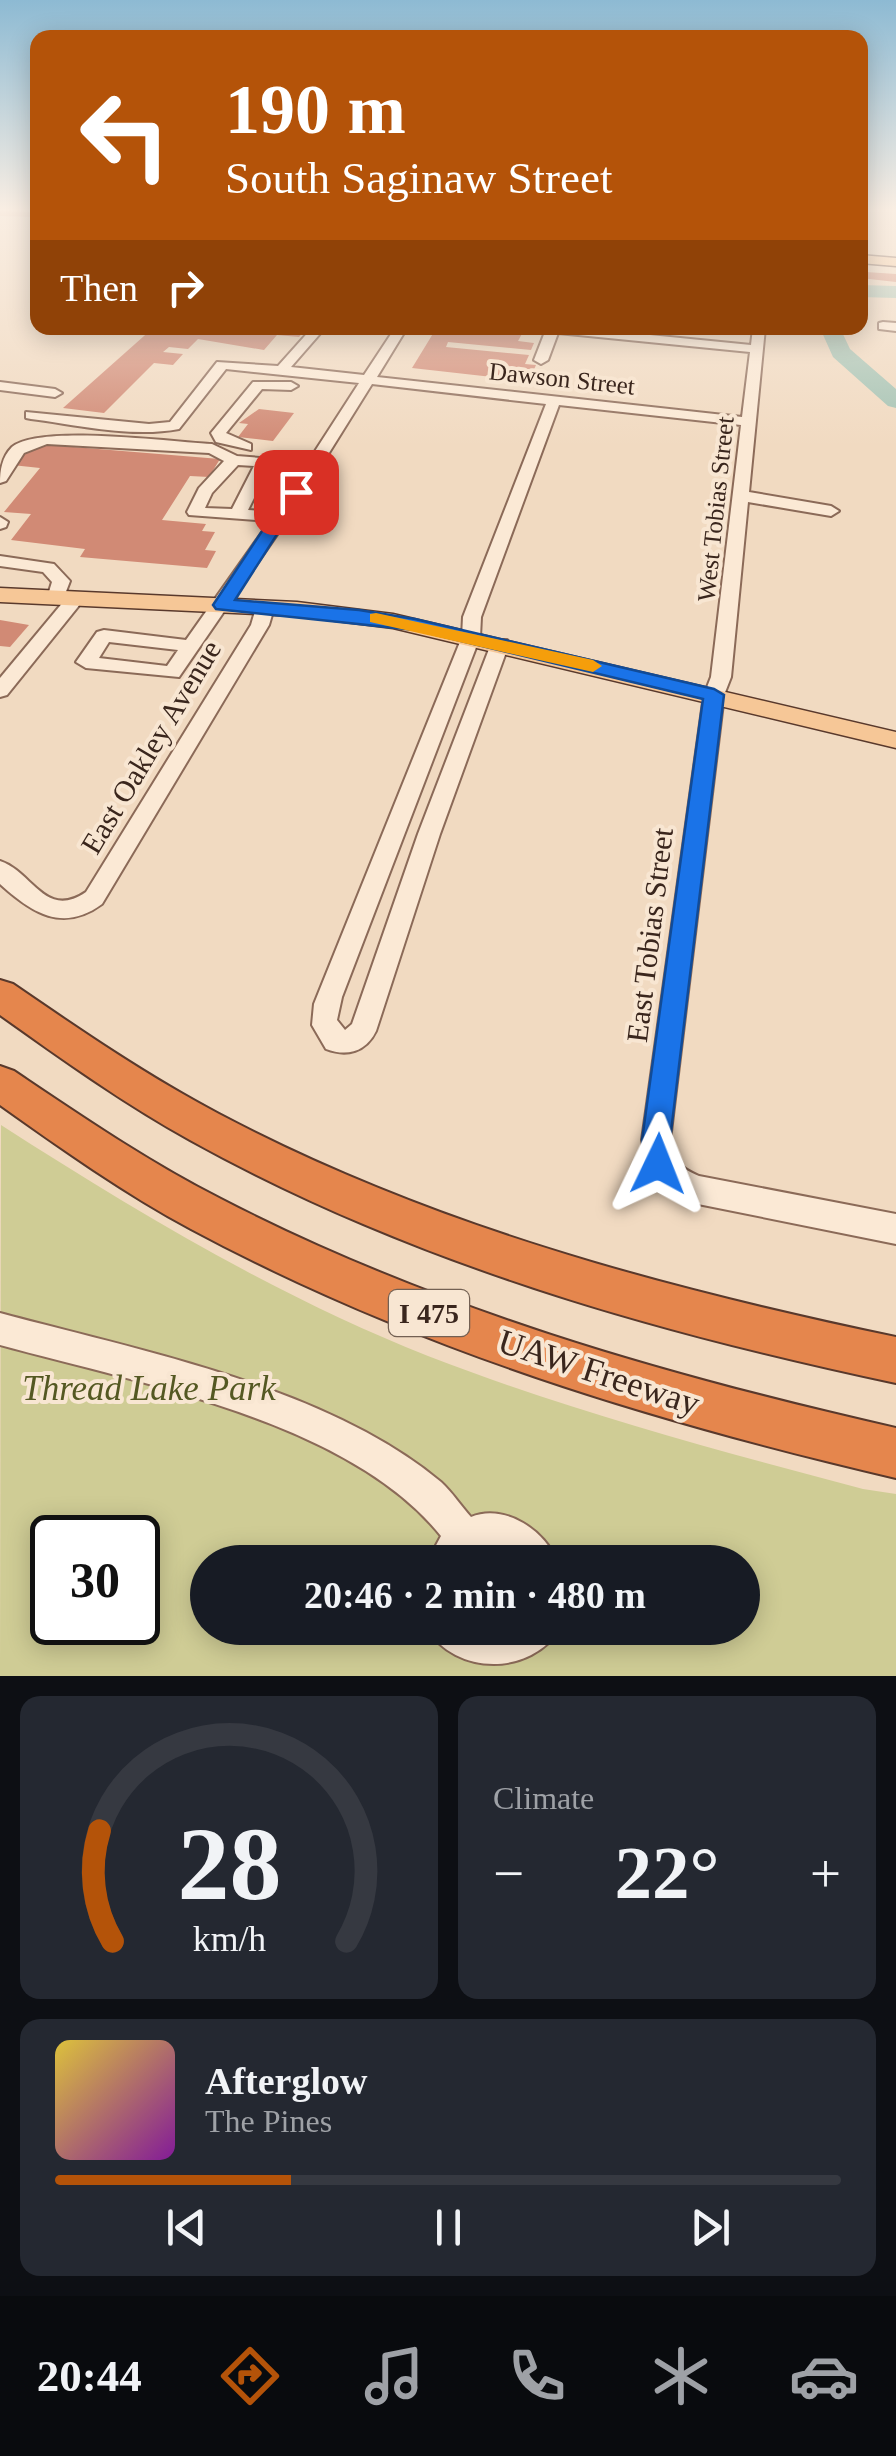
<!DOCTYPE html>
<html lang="en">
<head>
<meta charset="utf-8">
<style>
	:root { --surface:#171b24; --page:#242831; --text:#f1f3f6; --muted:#9ea1a6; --line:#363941; --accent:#b45309 }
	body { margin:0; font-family:Georgia,serif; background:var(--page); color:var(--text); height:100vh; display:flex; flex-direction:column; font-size:38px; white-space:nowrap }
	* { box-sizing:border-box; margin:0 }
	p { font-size:32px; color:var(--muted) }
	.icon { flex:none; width:55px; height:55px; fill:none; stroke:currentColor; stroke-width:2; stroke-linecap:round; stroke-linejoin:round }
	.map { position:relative; height:1676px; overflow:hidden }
	.details { display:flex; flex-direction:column; gap:20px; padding:20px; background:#0d0f14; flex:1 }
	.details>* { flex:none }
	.banner { position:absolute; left:30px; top:30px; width:838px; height:305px; border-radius:20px; box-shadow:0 5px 25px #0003; background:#b45309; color:#fff; overflow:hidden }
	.speed { position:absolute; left:30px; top:1515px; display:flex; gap:20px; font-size:50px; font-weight:700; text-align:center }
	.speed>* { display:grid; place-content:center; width:130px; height:130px; border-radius:50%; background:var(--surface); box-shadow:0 5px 25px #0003; line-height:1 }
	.speed .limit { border:5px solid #111; border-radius:15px; background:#fff; color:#111 }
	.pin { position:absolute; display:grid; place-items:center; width:85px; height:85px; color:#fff; margin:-42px; border-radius:20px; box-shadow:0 5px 15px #0006 }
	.me { position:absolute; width:110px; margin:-55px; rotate:2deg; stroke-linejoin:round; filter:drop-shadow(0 0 8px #0008) }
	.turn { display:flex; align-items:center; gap:35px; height:210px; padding:0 30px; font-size:45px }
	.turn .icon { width:130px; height:130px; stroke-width:2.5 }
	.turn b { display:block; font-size:70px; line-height:85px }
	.then { display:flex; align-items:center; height:95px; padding:0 30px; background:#0003; gap:20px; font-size:38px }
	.big { font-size:75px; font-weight:700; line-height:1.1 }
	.details .widget { flex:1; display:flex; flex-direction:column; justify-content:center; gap:15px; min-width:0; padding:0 35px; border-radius:20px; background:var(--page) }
	.details .dial { align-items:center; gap:0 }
	.dial svg { height:260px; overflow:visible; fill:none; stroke:var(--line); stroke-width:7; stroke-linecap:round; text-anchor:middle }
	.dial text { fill:var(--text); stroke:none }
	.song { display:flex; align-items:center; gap:30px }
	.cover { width:120px; height:120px; border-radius:15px; background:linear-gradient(135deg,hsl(50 70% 55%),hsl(290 70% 35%)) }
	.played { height:10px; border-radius:5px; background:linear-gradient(90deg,var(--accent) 30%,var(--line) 30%) }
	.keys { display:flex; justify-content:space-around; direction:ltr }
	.heat { display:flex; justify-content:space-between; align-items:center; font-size:55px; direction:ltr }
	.details .tiles { flex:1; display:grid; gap:20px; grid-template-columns:1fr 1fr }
	.widget:last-child { grid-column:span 2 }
	.trip { position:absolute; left:190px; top:1545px; width:570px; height:100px; border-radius:50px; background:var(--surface); box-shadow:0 5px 25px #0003; font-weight:700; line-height:100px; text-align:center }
	.tab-bar { display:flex; height:160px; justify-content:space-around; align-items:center; background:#090b0e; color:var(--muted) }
	.tab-bar .icon { width:70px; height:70px }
	.tab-bar .active { color:var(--accent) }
	.tab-bar b { font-size:45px; color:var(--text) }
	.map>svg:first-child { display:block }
	.green { fill:#cfcc95; fill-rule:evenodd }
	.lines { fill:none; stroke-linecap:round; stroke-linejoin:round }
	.river { fill:#a4c3b4; fill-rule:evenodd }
	.building { fill:#d18a75 }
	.minor-casing { stroke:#8b6a58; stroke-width:4 }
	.major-casing { stroke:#59392c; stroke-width:3 }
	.highway-casing { stroke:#59392c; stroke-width:4 }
	.minor { fill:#fbe9d5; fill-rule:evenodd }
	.major { fill:#f6c797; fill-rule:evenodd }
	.highway { fill:#e5864d; fill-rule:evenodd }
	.route { fill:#1a73e8; stroke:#114b97; stroke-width:2.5 }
	.slow { fill:#f59e0b }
	.labels { text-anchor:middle; stroke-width:8; stroke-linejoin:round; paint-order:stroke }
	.far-street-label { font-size:25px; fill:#3a261d; stroke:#f8e6d2 }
	.shield { fill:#f8e6d2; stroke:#736053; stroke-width:2.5 }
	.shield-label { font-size:28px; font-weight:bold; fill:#3a261d }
	.street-label { font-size:30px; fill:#3a261d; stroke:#f8e6d2 }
	.near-street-label { font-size:35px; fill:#3a261d; stroke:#f8e6d2 }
	.near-park-label { font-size:35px; font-style:italic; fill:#545822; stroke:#f8e6d2 }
</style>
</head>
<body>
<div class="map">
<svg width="896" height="1676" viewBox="0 0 896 1676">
	<rect width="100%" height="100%" fill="#f1dac1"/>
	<path class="green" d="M1,1125C138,1213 277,1296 428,1356C570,1411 716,1450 863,1489L896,1494V1676H0ZM52,1538H138V1622H52ZM208,1562H742V1628H208Z"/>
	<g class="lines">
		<g class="river">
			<path d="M860,285L896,286V298L860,297Z"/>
			<path d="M820,328H840L850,349L896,389V408L888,406L833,357Z"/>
		</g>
	</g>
	<g class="building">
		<path d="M0,211L38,212V217L0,216Z"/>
		<path d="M860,266H866V272L896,274V282L860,278Z"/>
		<path d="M153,328H307L299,337L277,335L264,350L198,339L188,349L169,347L163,352L183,354L173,365L154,363L104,413L63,408Z"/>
		<path d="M430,328L523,332L518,341L534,343L531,350L448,342L446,347L529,355L525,364L536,365L529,381L412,368L434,332L427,331Z"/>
		<path d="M259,409L294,413L273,441L238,437L248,424L239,423Z"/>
		<path d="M37,444L220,459L209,477L190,476L162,520L206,524L202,531L215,532L205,550L216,551L207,568L80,557L85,549L11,540L31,514L4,512L40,468L12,465Z"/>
		<path d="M0,620L29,625L10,647L0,646Z"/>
	</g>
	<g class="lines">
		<g class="minor-casing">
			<g id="minor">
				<path d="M883,322L896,323V331L879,329V323Z"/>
				<path d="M312,328H325L291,367L364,375L395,328H407L377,377L742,417L750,352L558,333L548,360L541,364L534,360L545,332L540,328H579L751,345L753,328H765L749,492L831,506L839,511L831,516L748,502L731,677L724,695L670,1140C673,1161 680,1168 699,1176L896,1214V1244L698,1204L656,1183L645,1161L642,1140L704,695L711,677L741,425L559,405L481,617L480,637L342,997L337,1020L345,1030L352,1024L418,834L491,644L493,640H507L509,644L440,834L376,1031C366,1052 347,1057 326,1049L312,1025L314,1004L462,637L463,617L546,404L372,384L289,517L179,677L86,668L76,662L97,632L104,630L186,640L270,521L189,515L187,512L199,488L224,461L209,453L47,444L24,453L6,481L0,483C0,470 2,457 12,447C39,424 172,442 212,444L237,456L308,462L359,383L226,369L179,429C132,438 78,425 31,419L26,418V412L149,424L170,422L217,362L278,366ZM238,465L254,466L232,509L205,508L212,493ZM269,468L303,471L276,512L248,510ZM109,642L178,650L167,666L99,658Z"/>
				<path d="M0,382L55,389L62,393L55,397L0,390Z"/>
				<path d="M253,382H291L298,386L291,390L262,389L226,433L251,444V450L216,442L211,433Z"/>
				<path d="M0,517L8,522L6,527L0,529Z"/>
				<path d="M0,556L54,564L70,581L62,602H50L47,598L52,582L43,572L0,566Z"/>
				<path d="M75,594L84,599L81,603L7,695L0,697V678L69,595Z"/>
				<path d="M265,603L274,608L269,625L102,904C63,933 32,913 0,884V861C33,872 45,920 86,892L251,625L256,608Z"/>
				<path d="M0,1313C141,1351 328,1387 441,1482C452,1492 461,1506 471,1517C505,1503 546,1531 557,1562H516C497,1547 483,1544 466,1562H427L441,1536C349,1421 138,1383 0,1345Z"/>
				<path d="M427,1628H467C485,1647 500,1644 518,1628H560C532,1676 455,1676 427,1628Z"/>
			</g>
		</g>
		<g class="major-casing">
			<g id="major">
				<path d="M860,255L896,258V266L860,263Z"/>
				<path d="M0,588L297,602L393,614L896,732V748L393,628L297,616L0,602Z"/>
			</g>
		</g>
		<g class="highway-casing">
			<g id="highway">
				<path d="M0,980L13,984C80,1030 147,1076 219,1114C431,1226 662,1288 896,1337V1383C651,1331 410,1262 190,1140C123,1103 62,1059 0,1015Z"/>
				<path d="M0,1066L14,1071C81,1116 148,1162 221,1199C434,1309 663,1375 896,1428V1478C652,1421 413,1348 191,1229C124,1193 62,1149 0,1105Z"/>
			</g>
		</g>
		<use href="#minor" class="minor"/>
		<use href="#major" class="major"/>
		<use href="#highway" class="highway"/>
	</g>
	<linearGradient id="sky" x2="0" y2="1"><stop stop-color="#8dbad3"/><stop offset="0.47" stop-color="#f9eee3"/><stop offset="1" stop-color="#f9eee3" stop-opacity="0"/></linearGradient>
	<rect width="896" height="446" fill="url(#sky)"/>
	<path class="route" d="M296,487L304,492L235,600L359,610L415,619L714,689L724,695L670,1140L672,1164L668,1174L658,1178L647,1174L642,1140L703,699L415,630L216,609L213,605L290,489Z"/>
	<path class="slow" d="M376,613L593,660L602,666L593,672L370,622V614Z"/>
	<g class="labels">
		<g class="far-street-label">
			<text transform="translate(562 378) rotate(6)" y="9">Dawson Street</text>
			<text transform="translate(715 509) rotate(-84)" y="9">West Tobias Street</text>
		</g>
		<rect class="shield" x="389" y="1290" width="80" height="46" rx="8"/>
		<g class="shield-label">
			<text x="429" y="1323">I 475</text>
		</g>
		<g class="street-label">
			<text transform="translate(151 747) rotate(-59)" y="10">East Oakley Avenue</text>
			<text transform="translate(650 935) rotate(-83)" y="10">East Tobias Street</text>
		</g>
		<g class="near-street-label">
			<text transform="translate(599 1372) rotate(18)" y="12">UAW Freeway</text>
		</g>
		<g class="near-park-label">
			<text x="149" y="1400">Thread Lake Park</text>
		</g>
	</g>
</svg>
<div class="speed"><div class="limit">30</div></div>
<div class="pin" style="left:296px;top:492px;background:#d93025"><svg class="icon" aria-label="arrive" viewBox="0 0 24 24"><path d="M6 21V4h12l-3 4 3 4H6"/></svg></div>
<svg class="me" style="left:658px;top:1164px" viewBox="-20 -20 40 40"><path d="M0-17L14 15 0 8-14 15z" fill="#1a73e8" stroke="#fff" stroke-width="4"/></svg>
<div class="trip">20:46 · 2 min · 480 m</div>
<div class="banner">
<div class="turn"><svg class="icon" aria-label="left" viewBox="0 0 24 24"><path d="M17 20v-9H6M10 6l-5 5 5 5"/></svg><div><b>190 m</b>South Saginaw Street</div></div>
<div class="then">Then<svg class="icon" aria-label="right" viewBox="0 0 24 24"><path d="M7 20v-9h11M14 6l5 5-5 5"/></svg></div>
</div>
</div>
<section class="details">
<div class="tiles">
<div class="widget dial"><svg viewBox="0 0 100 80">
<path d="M14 69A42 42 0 1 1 86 69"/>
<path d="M14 69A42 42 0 0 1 10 35" stroke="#b45309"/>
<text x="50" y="56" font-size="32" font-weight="700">28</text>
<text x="50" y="72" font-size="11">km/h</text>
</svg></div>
<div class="widget"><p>Climate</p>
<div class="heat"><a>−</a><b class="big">22°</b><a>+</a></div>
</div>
<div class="widget">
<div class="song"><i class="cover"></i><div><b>Afterglow</b><p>The Pines</p></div></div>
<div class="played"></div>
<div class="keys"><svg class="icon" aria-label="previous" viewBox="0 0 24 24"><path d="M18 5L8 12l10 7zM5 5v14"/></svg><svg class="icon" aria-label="pause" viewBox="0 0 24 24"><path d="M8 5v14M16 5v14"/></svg><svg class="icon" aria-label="next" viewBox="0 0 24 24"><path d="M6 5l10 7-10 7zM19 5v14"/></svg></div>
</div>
</div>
</section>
<nav class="tab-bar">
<b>20:44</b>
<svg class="icon active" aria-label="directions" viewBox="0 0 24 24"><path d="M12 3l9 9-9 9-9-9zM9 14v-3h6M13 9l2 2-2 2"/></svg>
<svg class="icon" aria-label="music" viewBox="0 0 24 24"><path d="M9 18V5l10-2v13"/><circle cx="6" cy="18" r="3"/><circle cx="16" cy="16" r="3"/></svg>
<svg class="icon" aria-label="phone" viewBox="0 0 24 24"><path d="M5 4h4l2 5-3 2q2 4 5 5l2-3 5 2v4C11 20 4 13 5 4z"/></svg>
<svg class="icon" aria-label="climate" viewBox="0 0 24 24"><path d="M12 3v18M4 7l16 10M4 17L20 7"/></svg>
<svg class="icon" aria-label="car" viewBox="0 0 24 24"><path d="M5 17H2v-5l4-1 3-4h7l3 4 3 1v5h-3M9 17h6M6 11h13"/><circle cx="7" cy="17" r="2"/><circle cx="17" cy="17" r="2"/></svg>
</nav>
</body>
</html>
